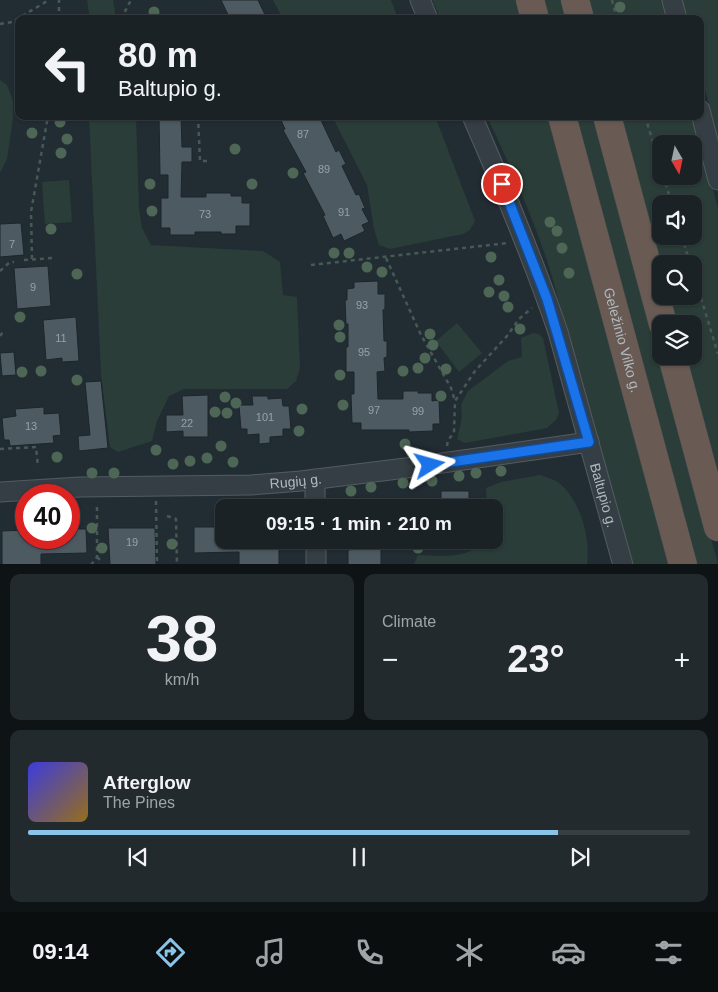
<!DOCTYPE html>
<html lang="en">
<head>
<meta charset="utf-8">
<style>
	:root { --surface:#1a2226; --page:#232a2e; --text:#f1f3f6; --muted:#9fa4a7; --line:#383f43; --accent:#8bc4e9 }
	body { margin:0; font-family:Helvetica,sans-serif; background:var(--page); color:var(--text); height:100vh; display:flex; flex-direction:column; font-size:19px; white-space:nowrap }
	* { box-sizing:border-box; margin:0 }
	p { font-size:16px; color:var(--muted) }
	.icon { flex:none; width:28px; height:28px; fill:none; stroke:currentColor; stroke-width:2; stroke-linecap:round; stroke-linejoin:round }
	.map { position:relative; height:564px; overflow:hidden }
	.drawer { display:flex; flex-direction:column; gap:10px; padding:10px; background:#0e1315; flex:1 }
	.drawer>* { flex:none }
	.guide { position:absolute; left:15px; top:15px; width:689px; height:105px; border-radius:10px; box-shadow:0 1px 4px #0004,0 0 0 1px var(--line); background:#1a2226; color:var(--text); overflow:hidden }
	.needle { width:32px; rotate:171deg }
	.buttons { position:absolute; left:652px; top:135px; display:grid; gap:10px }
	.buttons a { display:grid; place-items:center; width:50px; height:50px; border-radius:10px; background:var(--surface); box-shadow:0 1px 4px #0004,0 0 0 1px var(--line); font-size:25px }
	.speed { position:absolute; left:15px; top:484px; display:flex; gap:10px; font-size:25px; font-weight:700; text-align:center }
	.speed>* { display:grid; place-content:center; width:65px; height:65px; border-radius:50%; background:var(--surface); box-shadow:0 1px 4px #0004,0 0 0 1px var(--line); line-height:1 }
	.speed .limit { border:8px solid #d22; background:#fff; color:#111 }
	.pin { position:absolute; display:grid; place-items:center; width:42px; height:42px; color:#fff; margin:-21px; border:2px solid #fff; border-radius:50%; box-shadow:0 1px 5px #0007 }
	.me { position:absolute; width:55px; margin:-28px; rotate:82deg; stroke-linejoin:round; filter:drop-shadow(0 0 4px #0008) }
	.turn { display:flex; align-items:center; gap:18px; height:105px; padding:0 20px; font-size:22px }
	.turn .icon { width:65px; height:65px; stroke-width:2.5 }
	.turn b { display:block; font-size:35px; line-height:42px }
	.big { font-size:38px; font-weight:800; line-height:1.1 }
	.drawer .tile { flex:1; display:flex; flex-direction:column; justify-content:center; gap:8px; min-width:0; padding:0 18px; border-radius:10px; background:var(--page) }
	.drawer .dial { align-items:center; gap:0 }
	.dial b { font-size:65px; line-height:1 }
	.song { display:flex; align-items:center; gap:15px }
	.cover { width:60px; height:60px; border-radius:8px; background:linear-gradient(135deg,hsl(240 70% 55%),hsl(40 70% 35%)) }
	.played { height:5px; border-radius:2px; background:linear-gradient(90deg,var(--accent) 80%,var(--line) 80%) }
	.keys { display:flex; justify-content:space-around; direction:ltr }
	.heat { display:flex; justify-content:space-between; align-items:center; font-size:28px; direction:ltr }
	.drawer .tiles { flex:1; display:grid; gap:10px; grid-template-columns:1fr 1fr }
	.tile:last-child { grid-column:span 2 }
	.trip { position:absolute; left:215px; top:499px; width:288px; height:50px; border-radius:10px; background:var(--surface); box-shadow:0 1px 4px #0004,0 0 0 1px var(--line); font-weight:800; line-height:50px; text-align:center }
	.tabs { display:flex; height:80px; justify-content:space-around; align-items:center; background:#0a0e0f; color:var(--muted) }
	.tabs .icon { width:35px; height:35px }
	.tabs .selected { color:var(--accent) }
	.tabs b { font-size:22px; color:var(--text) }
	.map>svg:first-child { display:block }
	.green { fill:#2a3d38; fill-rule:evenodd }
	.building { fill:#4d5a61; stroke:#1c252a }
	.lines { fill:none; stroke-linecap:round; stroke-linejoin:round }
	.minor-casing { stroke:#525c62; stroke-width:21 }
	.highway-casing { stroke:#3f494e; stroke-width:29 }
	.path { stroke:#485856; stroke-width:2.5; stroke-dasharray:4 4; stroke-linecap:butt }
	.minor { stroke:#353e44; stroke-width:19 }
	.highway { stroke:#695b53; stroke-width:28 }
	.tree { fill:#4d6655 }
	.route-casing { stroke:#114b97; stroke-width:12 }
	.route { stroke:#1a73e8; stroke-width:9 }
	.labels { text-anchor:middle; stroke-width:5; stroke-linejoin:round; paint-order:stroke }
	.number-label { font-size:11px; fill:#96a2a9 }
	.street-label { font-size:14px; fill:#afbac1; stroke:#1a2328 }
</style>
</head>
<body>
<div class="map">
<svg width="718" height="565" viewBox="0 0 718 565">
	<rect width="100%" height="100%" fill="#222d33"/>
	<g class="green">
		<path d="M87,0H113L116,19H90Z"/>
		<path d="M273,0H391L398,19H283Z"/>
		<path d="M432,0H521L526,19H441Z"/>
		<path d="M539,0H566L571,19H544Z"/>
		<path d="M585,0H663L668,19H590Z"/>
		<path d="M682,0H718V140L700,70V19H687Z"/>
		<path d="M0,80L7,85L13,101V118L7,159L0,173Z"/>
		<path d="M89,116H136L139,209L142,228L151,245L263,251L280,262L283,295L297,297L300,368L296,381L287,389H184L169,396L157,421L152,441L118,452L110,447L101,374Z"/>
		<path d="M332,116H435L475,221L470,230L463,234L390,249L379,245L374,229L367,185Z"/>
		<path d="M487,116H553L674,564H631L551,273C534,219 511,168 487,116Z"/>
		<path d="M571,116H597L718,564H692Z"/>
		<path d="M616,116H694L718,209V495L681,356H694V324H672L665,296H694V264H661V283ZM661,144H694V176H661ZM661,204H694V236H661Z"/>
		<path d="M69,180L72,222L45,224L42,182Z"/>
		<path d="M457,323L482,353L459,372L436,341Z"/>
		<path d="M533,333L539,334L543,338L559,413L556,420L547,428L465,443L457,439L462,418L461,405L468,391L508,361L522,357L521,338Z"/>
		<path d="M540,475C546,477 553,479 558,482C580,499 591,538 587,564H414L418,555C444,556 466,560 486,540H494V508L487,507L486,488L501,482Z"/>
	</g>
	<g class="building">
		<path d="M221,0H258L267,19H230Z"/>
		<path d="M159,116H181L182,147H192V162H182L181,197H206V193H231V196H242V203H250V226H236V234H221V232H195V235H170V228H161V198H168V175H160Z"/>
		<path d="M279,116H319L336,152L339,150L346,164L342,166L356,195L359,194L365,208L362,209L369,222L362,225L365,231L344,241L341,234L333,238L323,216L325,215L303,173L306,172L283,130L285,129Z"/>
		<path d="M21,223L24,255L0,257V224Z"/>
		<path d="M48,266L51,306L17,309L14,268Z"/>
		<path d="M378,281V294H385V309L383,310L384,341H387V357L384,358L385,371L377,372L378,399H403V391H418V393H432V401L439,400L440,424H433V431L409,432V430H361V423H352L351,394H354V372H346V347H348V324H346L345,300H347V289L354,288V282Z"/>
		<path d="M76,317L79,361L62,362V358L46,360L43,320Z"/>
		<path d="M14,352L16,375L2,376L0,353Z"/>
		<path d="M101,381L108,448L79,451L78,436L90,435L85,382Z"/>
		<path d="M208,395V437H183V431L166,432V415H183L182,396Z"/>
		<path d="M252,396H268V399L282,398L283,406H289L291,429H283V436L270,437V443L259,444V434L247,435V429H241L239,405H253Z"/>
		<path d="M44,407V414L59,413L61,435L53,436L54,443L10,446L9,440H4L2,418L16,416L15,409Z"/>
		<rect x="441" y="491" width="28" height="17"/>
		<path d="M194,527H224V540H279V565H239V552L194,553Z"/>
		<path d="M108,528H155L156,565H110Z"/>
		<path d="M69,529H86L87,553L41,554V565H2V531L26,530V538H69Z"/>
		<path d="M350,540H381V565H348V550H350Z"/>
	</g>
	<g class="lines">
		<g class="minor-casing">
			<g id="minor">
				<path d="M420,0L428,19"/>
				<path d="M672,0L677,19"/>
				<path d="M700,110L718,180"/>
				<path id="s1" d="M472,116C503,187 533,258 558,332L623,565"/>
				<path d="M315,479V508"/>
				<path id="s2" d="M0,492L80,487L251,485L301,481L414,467L589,442"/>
				<path d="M316,540V565"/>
			</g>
		</g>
		<g class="highway-casing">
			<g id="highway">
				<path d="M530,0L535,19"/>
				<path d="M575,0L580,19"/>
				<path id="s3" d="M562,116L683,565"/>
				<path d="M607,116L663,324"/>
				<path d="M672,356L718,527"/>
			</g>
		</g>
		<g class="path">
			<path d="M612,0L617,19"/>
			<path d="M59,19V0"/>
			<path d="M121,19L131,0"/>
			<path d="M0,24L12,22L49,0"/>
			<path d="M198,116L200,161H209"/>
			<path d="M645,116L661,169"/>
			<path d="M663,176L672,204"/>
			<path d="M682,236L690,264"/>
			<path d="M386,258L421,335L451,388L455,401"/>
			<path d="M32,259L31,212L48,116"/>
			<path d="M24,260L53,258"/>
			<path d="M311,265L508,243"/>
			<path d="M0,271L10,262H14"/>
			<path d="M694,275L718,354"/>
			<path d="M0,336L3,332"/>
			<path d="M447,446L448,440L454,433L455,401L475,371L507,336L519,319L532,308"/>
			<path d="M0,449L36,447L38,467"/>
			<path d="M156,501L157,565"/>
			<path d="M167,516L176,519L177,565"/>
			<path d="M97,557L100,560V565"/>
			<path d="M91,565L97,557V503"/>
		</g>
		<use href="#minor" class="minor"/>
		<use href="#highway" class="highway"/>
	</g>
	<g class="tree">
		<circle cx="620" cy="7" r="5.5"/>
		<circle cx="154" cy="12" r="5.5"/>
		<circle cx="60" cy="122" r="5.5"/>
		<circle cx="32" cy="133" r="5.5"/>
		<circle cx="67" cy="139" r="5.5"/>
		<circle cx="235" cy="149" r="5.5"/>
		<circle cx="61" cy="153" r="5.5"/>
		<circle cx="293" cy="173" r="5.5"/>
		<circle cx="150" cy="184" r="5.5"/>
		<circle cx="252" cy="184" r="5.5"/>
		<circle cx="152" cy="211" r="5.5"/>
		<circle cx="550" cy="222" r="5.5"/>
		<circle cx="51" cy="229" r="5.5"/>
		<circle cx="557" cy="231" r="5.5"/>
		<circle cx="562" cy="248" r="5.5"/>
		<circle cx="334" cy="253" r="5.5"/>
		<circle cx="349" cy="253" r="5.5"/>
		<circle cx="491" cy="257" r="5.5"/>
		<circle cx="367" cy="267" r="5.5"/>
		<circle cx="382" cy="272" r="5.5"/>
		<circle cx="569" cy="273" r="5.5"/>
		<circle cx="77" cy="274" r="5.5"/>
		<circle cx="499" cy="280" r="5.5"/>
		<circle cx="489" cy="292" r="5.5"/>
		<circle cx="504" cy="296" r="5.5"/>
		<circle cx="508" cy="307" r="5.5"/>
		<circle cx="20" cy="317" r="5.5"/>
		<circle cx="339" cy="325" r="5.5"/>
		<circle cx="520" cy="329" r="5.5"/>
		<circle cx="430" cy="334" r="5.5"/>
		<circle cx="340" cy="337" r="5.5"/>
		<circle cx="433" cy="345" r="5.5"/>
		<circle cx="425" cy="358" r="5.5"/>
		<circle cx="418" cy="368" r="5.5"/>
		<circle cx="446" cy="369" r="5.5"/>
		<circle cx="41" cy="371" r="5.5"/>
		<circle cx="403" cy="371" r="5.5"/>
		<circle cx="22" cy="372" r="5.5"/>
		<circle cx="340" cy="375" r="5.5"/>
		<circle cx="77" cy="380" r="5.5"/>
		<circle cx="441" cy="396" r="5.5"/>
		<circle cx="225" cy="397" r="5.5"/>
		<circle cx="236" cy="403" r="5.5"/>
		<circle cx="343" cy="405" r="5.5"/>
		<circle cx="302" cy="409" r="5.5"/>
		<circle cx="215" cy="412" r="5.5"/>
		<circle cx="227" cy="413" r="5.5"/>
		<circle cx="299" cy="431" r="5.5"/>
		<circle cx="405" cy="444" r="5.5"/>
		<circle cx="221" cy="446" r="5.5"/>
		<circle cx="156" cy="450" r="5.5"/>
		<circle cx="57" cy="457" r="5.5"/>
		<circle cx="207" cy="458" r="5.5"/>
		<circle cx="190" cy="461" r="5.5"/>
		<circle cx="233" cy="462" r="5.5"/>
		<circle cx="173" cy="464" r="5.5"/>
		<circle cx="501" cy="471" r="5.5"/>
		<circle cx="92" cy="473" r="5.5"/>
		<circle cx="114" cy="473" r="5.5"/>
		<circle cx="476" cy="473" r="5.5"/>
		<circle cx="459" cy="476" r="5.5"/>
		<circle cx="432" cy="481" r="5.5"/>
		<circle cx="403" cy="483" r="5.5"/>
		<circle cx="371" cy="487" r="5.5"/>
		<circle cx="351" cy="491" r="5.5"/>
		<circle cx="92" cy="528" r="5.5"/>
		<circle cx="172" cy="544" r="5.5"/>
		<circle cx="102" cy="548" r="5.5"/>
		<circle cx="418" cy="548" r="5.5"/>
	</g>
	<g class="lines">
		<g class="route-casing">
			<path id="route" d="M430,465L589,442L547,299L502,184"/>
		</g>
		<use href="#route" class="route"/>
	</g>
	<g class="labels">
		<g class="number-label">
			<text x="303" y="138">87</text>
			<text x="324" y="173">89</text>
			<text x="344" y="216">91</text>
			<text x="205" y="218">73</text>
			<text x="12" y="248">7</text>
			<text x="33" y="291">9</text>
			<text x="362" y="309">93</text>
			<text x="61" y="342">11</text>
			<text x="364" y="356">95</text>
			<text x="374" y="414">97</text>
			<text x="418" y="415">99</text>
			<text x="265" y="421">101</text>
			<text x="187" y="427">22</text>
			<text x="31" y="430">13</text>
			<text x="132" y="546">19</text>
		</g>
		<g class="street-label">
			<text dy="5" stroke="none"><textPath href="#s3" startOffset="232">Geležinio Vilko g.</textPath></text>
			<text dy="5" stroke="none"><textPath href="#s2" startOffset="296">Rugių g.</textPath></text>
			<text dy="5" stroke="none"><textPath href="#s1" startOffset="402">Baltupio g.</textPath></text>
		</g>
	</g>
</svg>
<div class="buttons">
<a><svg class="needle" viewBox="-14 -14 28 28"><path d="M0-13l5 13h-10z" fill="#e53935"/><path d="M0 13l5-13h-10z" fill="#9fa4a7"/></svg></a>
<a><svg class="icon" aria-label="sound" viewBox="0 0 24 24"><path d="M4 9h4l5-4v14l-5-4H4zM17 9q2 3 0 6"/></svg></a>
<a><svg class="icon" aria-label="search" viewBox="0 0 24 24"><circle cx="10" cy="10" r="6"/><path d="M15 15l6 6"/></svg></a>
<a><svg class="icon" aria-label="layers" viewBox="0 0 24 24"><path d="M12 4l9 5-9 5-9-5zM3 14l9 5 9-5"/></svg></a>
</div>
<div class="speed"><div class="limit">40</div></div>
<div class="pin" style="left:502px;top:184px;background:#d93025"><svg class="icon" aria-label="arrive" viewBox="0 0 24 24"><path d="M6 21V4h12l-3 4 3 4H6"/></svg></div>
<svg class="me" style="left:430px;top:465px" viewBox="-20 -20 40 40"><path d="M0-17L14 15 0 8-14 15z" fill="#1a73e8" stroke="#fff" stroke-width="4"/></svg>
<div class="trip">09:15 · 1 min · 210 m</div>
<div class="guide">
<div class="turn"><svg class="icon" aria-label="left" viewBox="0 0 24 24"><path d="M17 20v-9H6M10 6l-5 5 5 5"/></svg><div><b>80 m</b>Baltupio g.</div></div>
</div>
</div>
<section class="drawer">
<div class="tiles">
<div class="tile dial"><b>38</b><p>km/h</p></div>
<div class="tile"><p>Climate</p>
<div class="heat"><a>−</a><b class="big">23°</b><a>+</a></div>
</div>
<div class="tile">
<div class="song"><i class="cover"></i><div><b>Afterglow</b><p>The Pines</p></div></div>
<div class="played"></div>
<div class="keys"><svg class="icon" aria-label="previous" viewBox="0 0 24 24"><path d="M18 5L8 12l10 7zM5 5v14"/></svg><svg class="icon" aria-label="pause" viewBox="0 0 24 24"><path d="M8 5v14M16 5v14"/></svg><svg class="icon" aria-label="next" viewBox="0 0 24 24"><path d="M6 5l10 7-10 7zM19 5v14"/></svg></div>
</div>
</div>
</section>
<nav class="tabs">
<b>09:14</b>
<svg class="icon selected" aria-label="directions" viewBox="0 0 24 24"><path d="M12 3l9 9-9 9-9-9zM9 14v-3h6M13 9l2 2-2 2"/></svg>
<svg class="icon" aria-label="music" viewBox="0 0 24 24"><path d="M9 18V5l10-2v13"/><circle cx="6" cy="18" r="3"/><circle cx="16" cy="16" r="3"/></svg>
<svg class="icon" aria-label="phone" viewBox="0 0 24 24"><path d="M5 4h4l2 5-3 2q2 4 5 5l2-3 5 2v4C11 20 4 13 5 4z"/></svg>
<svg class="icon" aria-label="climate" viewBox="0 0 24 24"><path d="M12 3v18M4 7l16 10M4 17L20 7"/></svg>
<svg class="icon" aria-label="car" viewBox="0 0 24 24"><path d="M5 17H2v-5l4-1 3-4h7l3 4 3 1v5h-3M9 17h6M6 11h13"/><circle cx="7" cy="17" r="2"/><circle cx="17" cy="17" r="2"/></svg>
<svg class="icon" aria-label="filters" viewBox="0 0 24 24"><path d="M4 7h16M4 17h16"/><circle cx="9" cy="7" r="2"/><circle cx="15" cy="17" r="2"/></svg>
</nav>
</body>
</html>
